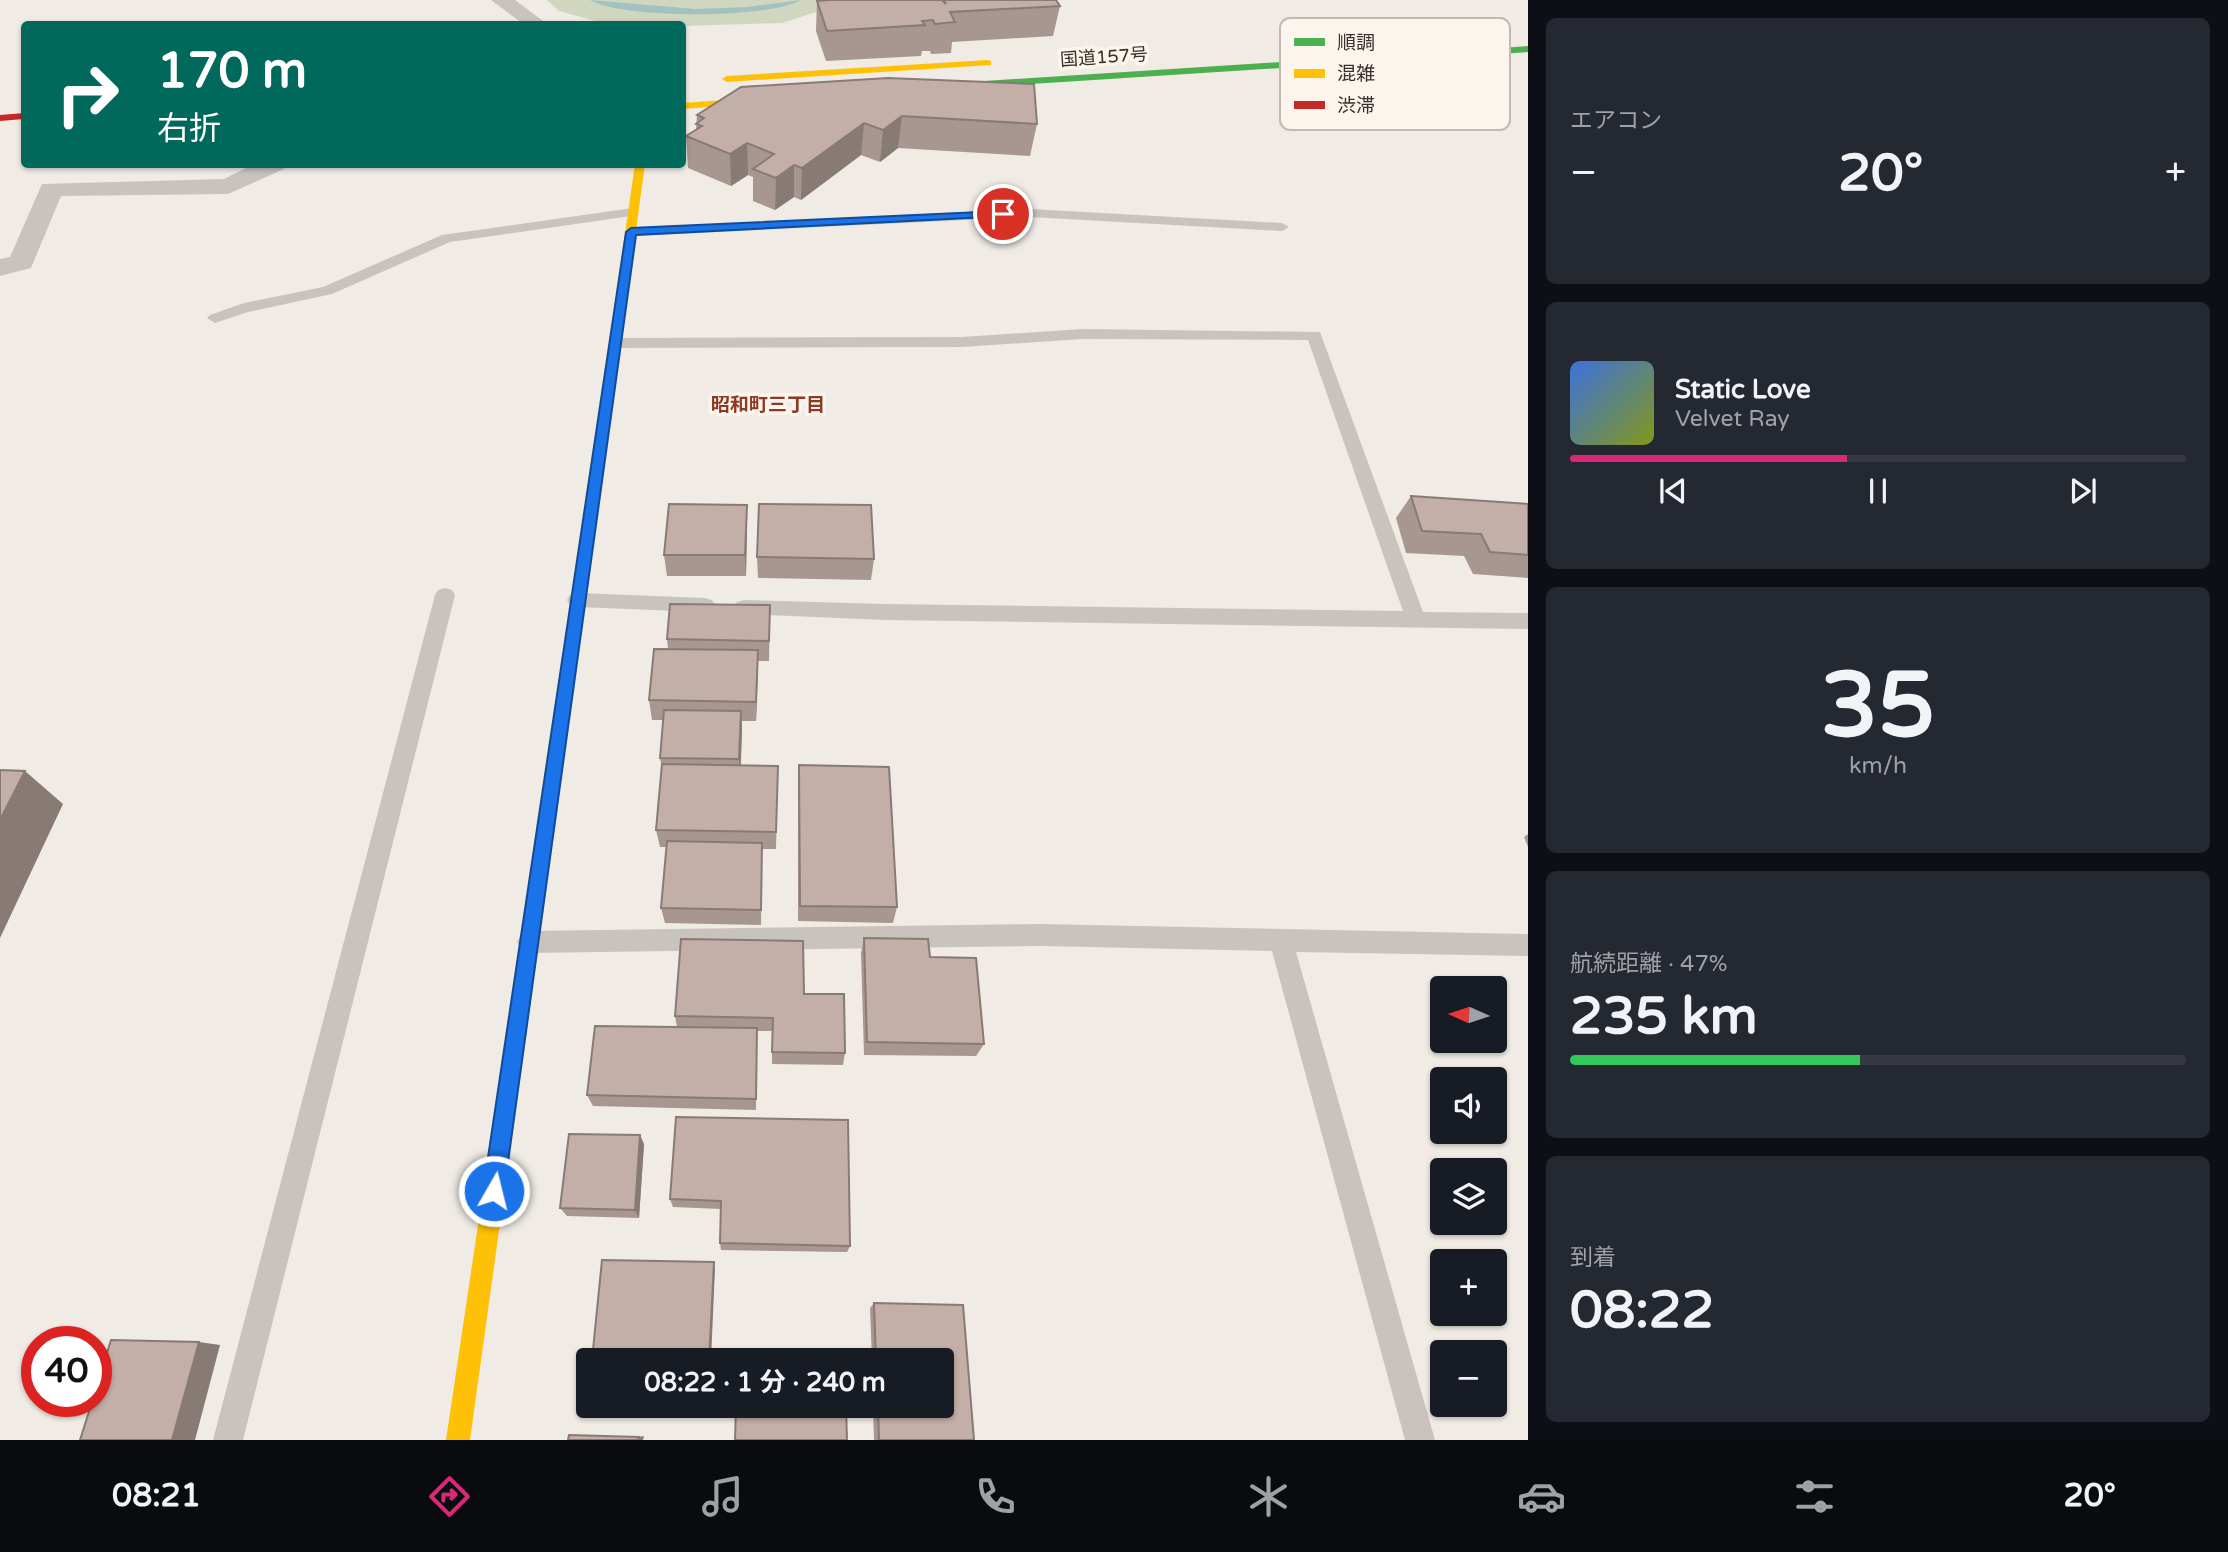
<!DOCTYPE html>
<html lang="ja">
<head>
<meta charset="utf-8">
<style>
	:root { --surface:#171b24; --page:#242831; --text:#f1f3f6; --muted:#9ea1a6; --line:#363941; --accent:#db2777 }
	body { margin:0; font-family:"Varela Round","Noto Sans JP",sans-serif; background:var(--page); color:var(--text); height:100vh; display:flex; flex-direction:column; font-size:26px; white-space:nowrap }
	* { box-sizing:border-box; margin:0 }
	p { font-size:23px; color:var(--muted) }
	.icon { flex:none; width:38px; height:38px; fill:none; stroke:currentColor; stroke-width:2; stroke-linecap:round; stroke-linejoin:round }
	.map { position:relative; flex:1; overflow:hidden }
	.side { display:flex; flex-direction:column; gap:18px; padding:18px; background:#0d0f14; width:700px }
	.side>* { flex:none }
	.hud { position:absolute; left:21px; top:21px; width:665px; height:147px; border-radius:7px; box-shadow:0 2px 5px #0004; background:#00695c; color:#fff; overflow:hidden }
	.needle { width:46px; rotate:273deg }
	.buttons { position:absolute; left:1430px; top:976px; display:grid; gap:14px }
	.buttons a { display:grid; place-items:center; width:77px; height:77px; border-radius:7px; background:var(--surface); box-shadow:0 2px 5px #0004; font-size:35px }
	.speed { position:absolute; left:21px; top:1326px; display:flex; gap:14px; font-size:35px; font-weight:700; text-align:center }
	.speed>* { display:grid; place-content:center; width:91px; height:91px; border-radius:50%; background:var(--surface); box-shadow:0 2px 5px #0004; line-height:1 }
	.speed .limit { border:10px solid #d22; background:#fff; color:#111 }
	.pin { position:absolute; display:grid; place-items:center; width:60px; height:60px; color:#fff; margin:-30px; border:4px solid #fff; border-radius:50%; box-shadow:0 2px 7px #0007 }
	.me { position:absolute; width:77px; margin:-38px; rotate:8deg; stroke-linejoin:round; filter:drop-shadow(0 0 5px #0008) }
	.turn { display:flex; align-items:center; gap:24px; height:147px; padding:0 21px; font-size:32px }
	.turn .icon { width:91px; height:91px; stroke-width:2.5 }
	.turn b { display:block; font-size:49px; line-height:60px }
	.big { font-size:52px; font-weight:700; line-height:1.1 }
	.side .tile { flex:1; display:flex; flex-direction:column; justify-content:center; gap:10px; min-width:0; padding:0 24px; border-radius:10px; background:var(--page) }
	.side .dial { align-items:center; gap:0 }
	.dial b { font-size:91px; line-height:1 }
	.song { display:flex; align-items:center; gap:21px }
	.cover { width:84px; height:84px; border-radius:10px; background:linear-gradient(135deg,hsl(220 70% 55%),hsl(70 70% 35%)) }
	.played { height:7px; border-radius:4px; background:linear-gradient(90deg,var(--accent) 45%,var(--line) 45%) }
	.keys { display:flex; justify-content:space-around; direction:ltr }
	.heat { display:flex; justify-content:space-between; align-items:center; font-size:38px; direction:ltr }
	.charge { height:10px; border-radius:5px; background:linear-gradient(90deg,#34c759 47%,var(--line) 0) }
	.trip { position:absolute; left:576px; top:1348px; width:378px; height:70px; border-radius:7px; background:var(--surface); box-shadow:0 2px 5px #0004; font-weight:700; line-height:70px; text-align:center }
	.menu { display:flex; height:112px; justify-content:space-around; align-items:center; background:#090b0e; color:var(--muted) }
	.menu .icon { width:49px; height:49px }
	.menu .active { color:var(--accent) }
	.menu b { font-size:32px; color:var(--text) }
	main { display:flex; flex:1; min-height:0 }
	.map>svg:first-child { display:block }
	.green { fill:#d1d6bf }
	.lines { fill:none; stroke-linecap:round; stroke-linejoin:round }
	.stream { fill:#a1c2c1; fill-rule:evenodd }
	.lane { fill:#c9c3be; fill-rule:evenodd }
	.street { fill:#c9c3be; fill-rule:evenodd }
	.fast { fill:#4caf50; fill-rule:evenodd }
	.slow { fill:#ffc107; fill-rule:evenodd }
	.jam { fill:#c62828; fill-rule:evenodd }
	.wall { fill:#a89690 }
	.shaded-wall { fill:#887a75 }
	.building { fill:#c3afa7; stroke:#887a75; stroke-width:2 }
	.route { fill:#1a73e8; stroke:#114b97; stroke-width:2 }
	.labels { text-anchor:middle; stroke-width:7; stroke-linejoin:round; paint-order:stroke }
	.far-street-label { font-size:18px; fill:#3b302b; stroke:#fbf5ee }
	.far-neighbourhood-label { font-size:19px; font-weight:bold; fill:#8c3b22; stroke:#fbf5ee }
	.key { fill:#fbf5ee; stroke:#c1bab4; stroke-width:2 }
	.key-label { font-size:19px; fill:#3b302b }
</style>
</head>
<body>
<main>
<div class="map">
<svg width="1528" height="1440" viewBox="0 0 1528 1440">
	<rect width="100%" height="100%" fill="#f0ebe5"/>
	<path class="green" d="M547,0H853L782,23L683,26L606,24L559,11Z"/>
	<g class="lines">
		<path class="stream" d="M590,0L696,9L747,7L801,0C769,19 622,19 590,0Z"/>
		<g class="lane">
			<path d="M633,208L638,209V215L450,242L332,294L248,312L215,323L207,318L210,315L244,303L323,287L442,235Z"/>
			<path d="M1030,209L1282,223L1289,227L1282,231L1030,217L631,236L624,232L631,228Z"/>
			<path d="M1082,329L1320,332L1423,612L1528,613V629L885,620L744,614L737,612L734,607L737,602L744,600L885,604L1403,611L1308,340L1082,339L962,347L617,348L609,343L617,338L962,337Z"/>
			<path d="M445,588L452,590L455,595L243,1440H213L435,595L438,590Z"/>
			<path d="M577,593L705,598L712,600L715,605L712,610L705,612L577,607L570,605L567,600L570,595Z"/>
			<path d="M1042,924L1528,934V956L1296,952L1435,1440H1405L1272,951L1042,946L529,953L521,950L517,942L521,934L529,931Z"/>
		</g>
		<g class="street">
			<path d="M491,0H515L547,24H523Z"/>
			<path d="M254,164H287L284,169L228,194L61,196L31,268L0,276V259L10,257L42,184L224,179Z"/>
		</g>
		<g class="fast">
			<path d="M1528,46V52L954,89L949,86L954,83Z"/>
			<path d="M576,615L583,621L524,1050L521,1057L514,1060L507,1057L504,1050L569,621Z"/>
		</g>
		<g class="slow">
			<path d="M988,60L991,61V65L727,82L722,79L727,76Z"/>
			<path d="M768,97L771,98V102L682,109V103Z"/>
			<path d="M635,164H645L583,621L576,627L569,621Z"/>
			<path d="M514,1040L521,1043L524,1050L470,1440H446L504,1050L507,1043Z"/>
		</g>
		<path class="jam" d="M24,113V119L0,121V115Z"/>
	</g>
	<g class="wall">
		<path d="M829,0H1056L1060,6L1053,36L952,42L951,53L931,54L930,51H922L921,56L826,61L816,31L817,1Z"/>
		<path d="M741,87L1037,124L1030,156L898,148L880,162L861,155L801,200L794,197L775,210L753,201V177L748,175L731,186L688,168L686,136L696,130L697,115Z"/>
		<path d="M1411,496L1528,504V578L1473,574L1464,556L1406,553L1396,518Z"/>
		<path d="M747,505L746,576H667L664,555Z"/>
		<path d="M757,557L874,559L871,580L758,578Z"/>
		<path d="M770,605L769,661H758L756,721H742L741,765L778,766L776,849H762L761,925L665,923L661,908L667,847H660L656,830L662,768L660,758L663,720H652L649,700L668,649L667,639Z"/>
		<path d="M799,765L897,907L893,923L798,921V784Z"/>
		<path d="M1528,834V847L1524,837Z"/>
		<path d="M864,938L930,957L984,1044L976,1056L864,1055L861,953Z"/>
		<path d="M804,994L845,1053L843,1065L772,1064V1031H757L756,1110L593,1106L587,1095L677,1027L675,1016Z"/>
		<path d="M676,1117L850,1246L847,1252L721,1250L720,1243L721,1209L673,1207L670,1199Z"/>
		<path d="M644,1144L639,1218L567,1216L560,1208Z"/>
		<path d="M874,1303L963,1305L974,1440H874L873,1405H942V1360H872L870,1308Z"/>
	</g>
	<g class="shaded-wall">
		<path d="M902,116L898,148L880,162L883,130Z"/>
		<path d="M864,123L861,155L801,200L802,168Z"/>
		<path d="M747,143L748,175L731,186L730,154Z"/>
		<path d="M794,165V197L775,210L776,178Z"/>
		<path d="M747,505V526L746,576L745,555Z"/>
		<path d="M758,650V670L756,721V702Z"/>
		<path d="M741,711L742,730L740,778L739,759Z"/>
		<path d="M25,771L63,804L0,938V820Z"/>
		<path d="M640,1135L644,1144L639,1218L635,1210Z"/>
		<path d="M714,1262L715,1268L711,1360H709Z"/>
		<path d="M199,1342L220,1345L195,1440H172Z"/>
		<path d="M644,1436L643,1440H638L639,1437Z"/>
	</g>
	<g class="building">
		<path d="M829,0H942L946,4L944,0H1056L1060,6L950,12L955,22L935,24L933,20L922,21L925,25L827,31L817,1Z"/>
		<path d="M888,78L1034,84L1037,124L902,116L883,130L864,123L802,168L794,165L776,178L753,169L774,154L747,143L730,154L686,136L702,126L696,124L704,118L697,115L741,87Z"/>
		<path d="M1411,496L1528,504V555L1490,552L1481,534L1422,531Z"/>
		<path d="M669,504L747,505L745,555H664Z"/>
		<path d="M759,504L871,505L874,559L757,557Z"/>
		<path d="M670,604L770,605L769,641L667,639Z"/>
		<path d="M654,649L758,650L756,702L649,700Z"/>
		<path d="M664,710L741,711L739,759L660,758Z"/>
		<path d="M662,764L778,766L776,832L656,830Z"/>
		<path d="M799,765L889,767L897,907L800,906Z"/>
		<path d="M0,770L25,771L0,820Z"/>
		<path d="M667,841L762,843L761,910L661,908Z"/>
		<path d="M864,938L928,939L930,957L976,958L984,1044L867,1042Z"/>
		<path d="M681,939L803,941L804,994H844L845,1053L772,1052L773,1018L675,1016Z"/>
		<path d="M595,1026L757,1028L756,1099L587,1095Z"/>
		<path d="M676,1117L848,1120L850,1246L720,1243L721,1201L670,1199Z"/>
		<path d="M569,1134L640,1135L635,1210L560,1208Z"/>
		<path d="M602,1260L714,1262L709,1360H592Z"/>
		<path d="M874,1303L963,1305L974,1440H879L878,1405H942V1360H876Z"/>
		<path d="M111,1340L199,1342L172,1440H80L92,1402H96V1388Z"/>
		<path d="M588,1400V1405H707V1411L587,1409Z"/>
		<path d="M736,1405H846L847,1440H735Z"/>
		<path d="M569,1435L639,1437L638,1440H568Z"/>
	</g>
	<path class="route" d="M1003,211L1007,212V216L636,235L504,1191L501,1198L494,1201L487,1198L483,1191L626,232L631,228Z"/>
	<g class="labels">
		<g class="far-street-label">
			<text transform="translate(1104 57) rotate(-4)" y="6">国道157号</text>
		</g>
		<g class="far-neighbourhood-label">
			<text x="768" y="411">昭和町三丁目</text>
		</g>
	</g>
	<rect x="1280" y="18" width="230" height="112" rx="10" class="key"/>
	<rect x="1294" y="38" width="31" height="8" fill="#4caf50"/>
	<rect x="1294" y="69" width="31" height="9" fill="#ffc107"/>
	<rect x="1294" y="101" width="31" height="8" fill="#c62828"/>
	<g class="key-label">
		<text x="1337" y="49">順調</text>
		<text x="1337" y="80">混雑</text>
		<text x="1337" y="112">渋滞</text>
	</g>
</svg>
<div class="buttons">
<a><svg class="needle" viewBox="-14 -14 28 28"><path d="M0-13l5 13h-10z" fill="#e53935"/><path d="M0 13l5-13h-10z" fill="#9ea1a6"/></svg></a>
<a><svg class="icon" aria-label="sound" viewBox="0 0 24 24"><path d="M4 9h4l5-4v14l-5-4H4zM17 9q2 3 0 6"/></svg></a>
<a><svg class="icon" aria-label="layers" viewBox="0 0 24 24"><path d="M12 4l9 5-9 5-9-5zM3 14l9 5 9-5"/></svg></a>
<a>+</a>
<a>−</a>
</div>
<div class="speed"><div class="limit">40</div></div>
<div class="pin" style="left:1003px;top:214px;background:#d93025"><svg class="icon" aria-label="arrive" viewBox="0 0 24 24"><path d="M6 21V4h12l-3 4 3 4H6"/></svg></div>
<svg class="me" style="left:494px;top:1191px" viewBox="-20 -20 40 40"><circle r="17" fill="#1a73e8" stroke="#fff" stroke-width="3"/><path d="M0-11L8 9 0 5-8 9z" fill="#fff"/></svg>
<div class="trip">08:22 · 1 分 · 240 m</div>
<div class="hud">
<div class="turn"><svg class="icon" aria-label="right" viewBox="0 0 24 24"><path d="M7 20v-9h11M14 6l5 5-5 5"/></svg><div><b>170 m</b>右折</div></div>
</div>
</div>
<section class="side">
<div class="tile"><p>エアコン</p>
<div class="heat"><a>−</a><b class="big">20°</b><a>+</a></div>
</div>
<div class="tile">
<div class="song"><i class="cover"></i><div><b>Static Love</b><p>Velvet Ray</p></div></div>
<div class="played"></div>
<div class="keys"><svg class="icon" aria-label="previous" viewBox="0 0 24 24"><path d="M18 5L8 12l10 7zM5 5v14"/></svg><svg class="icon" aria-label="pause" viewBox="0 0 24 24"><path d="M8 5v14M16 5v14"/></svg><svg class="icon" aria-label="next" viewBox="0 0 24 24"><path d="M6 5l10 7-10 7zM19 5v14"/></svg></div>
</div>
<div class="tile dial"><b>35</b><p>km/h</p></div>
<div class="tile"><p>航続距離 · 47%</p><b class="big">235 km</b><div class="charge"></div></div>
<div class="tile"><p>到着</p><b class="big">08:22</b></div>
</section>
</main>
<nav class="menu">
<b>08:21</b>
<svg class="icon active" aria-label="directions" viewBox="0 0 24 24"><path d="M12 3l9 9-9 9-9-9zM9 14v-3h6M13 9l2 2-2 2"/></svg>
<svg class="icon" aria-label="music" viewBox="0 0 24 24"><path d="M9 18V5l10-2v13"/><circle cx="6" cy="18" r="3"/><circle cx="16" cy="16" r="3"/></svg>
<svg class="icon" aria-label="phone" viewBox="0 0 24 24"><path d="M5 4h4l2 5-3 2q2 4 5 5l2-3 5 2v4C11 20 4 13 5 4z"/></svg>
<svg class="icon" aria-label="climate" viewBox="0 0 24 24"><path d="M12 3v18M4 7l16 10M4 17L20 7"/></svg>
<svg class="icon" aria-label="car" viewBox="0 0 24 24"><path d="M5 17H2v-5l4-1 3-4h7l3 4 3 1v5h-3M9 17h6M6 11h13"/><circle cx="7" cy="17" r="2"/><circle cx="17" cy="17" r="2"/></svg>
<svg class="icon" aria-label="filters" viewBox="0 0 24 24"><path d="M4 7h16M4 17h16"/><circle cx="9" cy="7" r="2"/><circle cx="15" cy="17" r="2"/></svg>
<b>20°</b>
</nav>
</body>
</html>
